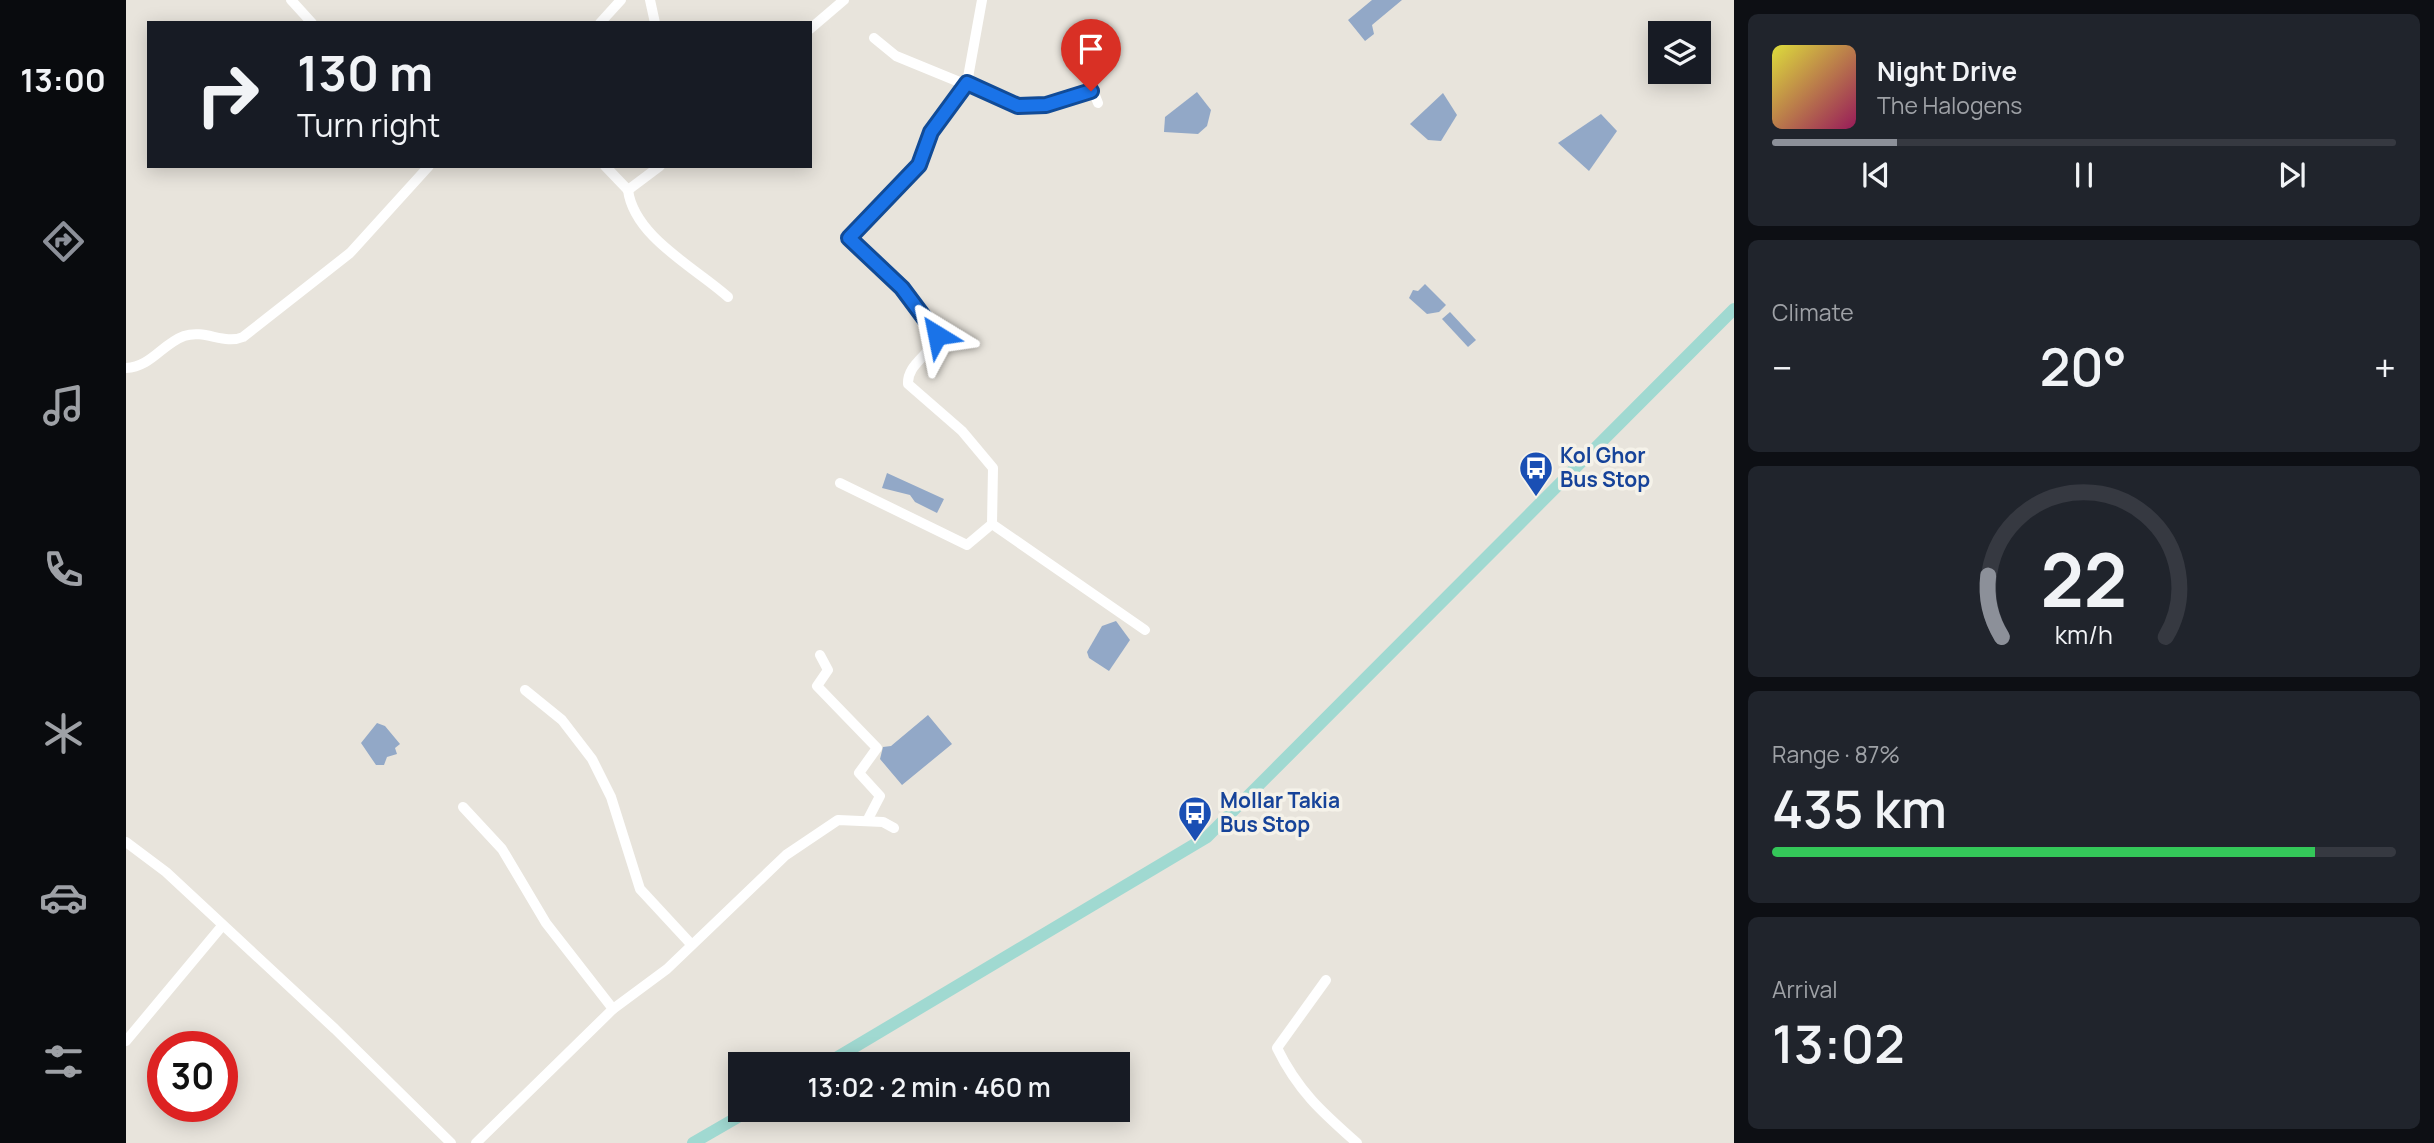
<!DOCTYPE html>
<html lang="en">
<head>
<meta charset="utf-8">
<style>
	:root { --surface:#171b24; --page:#20242c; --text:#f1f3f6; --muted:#9ea1a6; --line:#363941; --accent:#8c9099 }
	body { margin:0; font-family:Manrope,sans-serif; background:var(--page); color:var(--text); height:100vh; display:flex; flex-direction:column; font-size:26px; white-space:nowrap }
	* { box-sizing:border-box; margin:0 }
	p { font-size:23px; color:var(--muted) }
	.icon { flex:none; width:38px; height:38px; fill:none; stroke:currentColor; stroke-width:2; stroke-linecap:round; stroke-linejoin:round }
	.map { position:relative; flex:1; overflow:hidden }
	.side { display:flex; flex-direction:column; gap:14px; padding:14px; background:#0d0f14; width:700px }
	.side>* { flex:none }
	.hud { position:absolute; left:21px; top:21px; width:665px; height:147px; border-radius:0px; box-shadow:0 4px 18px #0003; background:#171b24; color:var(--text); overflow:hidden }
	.tools { position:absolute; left:1522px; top:21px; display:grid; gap:14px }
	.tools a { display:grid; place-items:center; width:63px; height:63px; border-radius:0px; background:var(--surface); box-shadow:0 4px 18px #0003; font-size:35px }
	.speed { position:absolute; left:21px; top:1031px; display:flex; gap:14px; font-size:35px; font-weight:700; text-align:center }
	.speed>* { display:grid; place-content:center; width:91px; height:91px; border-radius:50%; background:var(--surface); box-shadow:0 4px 18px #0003; line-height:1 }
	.speed .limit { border:10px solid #d22; background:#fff; color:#111 }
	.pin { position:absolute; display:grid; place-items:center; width:60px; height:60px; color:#fff; margin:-72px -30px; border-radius:50% 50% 50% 0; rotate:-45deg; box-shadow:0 0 7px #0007 }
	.pin .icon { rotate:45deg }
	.me { position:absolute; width:77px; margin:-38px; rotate:325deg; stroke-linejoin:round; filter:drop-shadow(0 0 5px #0008) }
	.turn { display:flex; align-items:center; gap:24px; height:147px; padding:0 35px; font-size:32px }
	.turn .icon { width:91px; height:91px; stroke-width:2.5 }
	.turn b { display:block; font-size:49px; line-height:60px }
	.big { font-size:52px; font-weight:600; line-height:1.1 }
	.side .tile { flex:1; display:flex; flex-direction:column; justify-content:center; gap:10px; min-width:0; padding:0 24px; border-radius:10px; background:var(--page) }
	.side .dial { align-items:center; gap:0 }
	.dial svg { height:182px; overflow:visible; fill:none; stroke:var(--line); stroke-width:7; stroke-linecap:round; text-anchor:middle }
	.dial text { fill:var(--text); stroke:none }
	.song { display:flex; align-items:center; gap:21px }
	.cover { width:84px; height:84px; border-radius:10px; background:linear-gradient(135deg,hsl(60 70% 55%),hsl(330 70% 35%)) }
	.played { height:7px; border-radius:4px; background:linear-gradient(90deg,var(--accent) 20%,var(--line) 20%) }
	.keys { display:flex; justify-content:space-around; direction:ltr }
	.heat { display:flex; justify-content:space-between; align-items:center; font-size:38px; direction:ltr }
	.charge { height:10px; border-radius:5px; background:linear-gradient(90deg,#34c759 87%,var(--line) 0) }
	.trip { position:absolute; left:602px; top:1052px; width:402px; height:70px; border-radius:0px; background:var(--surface); box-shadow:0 4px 18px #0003; font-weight:600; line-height:70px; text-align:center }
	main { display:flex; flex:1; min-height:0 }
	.dock { display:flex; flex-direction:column; width:126px; justify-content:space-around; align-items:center; background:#090b0e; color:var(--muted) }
	.dock .icon { width:49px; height:49px }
	.dock .selected { color:var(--accent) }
	.dock b { font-size:32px; color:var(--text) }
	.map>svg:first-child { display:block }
	.water { fill:#92a8c7 }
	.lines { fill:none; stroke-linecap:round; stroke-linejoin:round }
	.minor { stroke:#fff; stroke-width:10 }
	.major { stroke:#a0d9d1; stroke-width:12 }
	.route-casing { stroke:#114b97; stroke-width:18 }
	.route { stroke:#1a73e8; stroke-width:12 }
	.labels { text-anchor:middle; stroke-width:7; stroke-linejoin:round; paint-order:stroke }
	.transit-label { font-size:21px; font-weight:bold; fill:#164399; stroke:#f5f2e9; text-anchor:start }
</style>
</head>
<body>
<main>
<nav class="dock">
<b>13:00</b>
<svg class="icon selected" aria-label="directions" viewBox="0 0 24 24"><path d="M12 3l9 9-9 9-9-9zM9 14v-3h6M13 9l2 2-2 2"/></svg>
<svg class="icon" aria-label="music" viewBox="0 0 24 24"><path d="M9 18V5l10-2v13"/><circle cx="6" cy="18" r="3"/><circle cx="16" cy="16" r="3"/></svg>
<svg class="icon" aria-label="phone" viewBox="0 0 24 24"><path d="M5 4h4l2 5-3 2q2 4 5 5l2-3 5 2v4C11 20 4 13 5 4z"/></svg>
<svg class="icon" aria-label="climate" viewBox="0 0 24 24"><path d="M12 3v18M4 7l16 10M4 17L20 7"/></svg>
<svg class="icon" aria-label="car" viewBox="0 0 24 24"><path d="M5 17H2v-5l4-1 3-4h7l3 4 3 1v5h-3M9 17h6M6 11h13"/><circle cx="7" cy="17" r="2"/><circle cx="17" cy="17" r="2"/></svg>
<svg class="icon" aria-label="filters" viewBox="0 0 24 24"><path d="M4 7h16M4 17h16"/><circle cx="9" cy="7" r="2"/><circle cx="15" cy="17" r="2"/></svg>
</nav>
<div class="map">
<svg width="1608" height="1143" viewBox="0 0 1608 1143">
	<rect width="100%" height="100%" fill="#e8e4dc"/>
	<g class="water">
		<path d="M1246,0H1276L1246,25L1248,34L1239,41L1222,20Z"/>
		<path d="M1071,92L1085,110L1081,126L1072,134L1038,132L1039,117Z"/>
		<path d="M1317,93L1331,115L1315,141L1302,140L1284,124Z"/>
		<path d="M1475,114L1491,131L1463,171L1432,143Z"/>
		<path d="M1299,284L1320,305L1313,312L1301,314L1283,298L1287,290L1292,291Z"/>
		<path d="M1324,312L1350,340L1342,347L1316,319Z"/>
		<path d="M761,473L818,499L811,513L789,502L784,495L756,488Z"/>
		<path d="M990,621L1004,640L983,671L963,658L961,652L976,626Z"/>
		<path d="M802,715L826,744L776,785L754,759L757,747L765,746Z"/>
		<path d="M251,723L259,726L274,744L269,748L271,754L261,757L258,765H250L235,743Z"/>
	</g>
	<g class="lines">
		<g class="minor">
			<path d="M165,0L186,23"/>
			<path d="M524,0L529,23"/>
			<path d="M474,23L495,0"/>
			<path d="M684,29L718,0"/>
			<path d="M748,38L770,56L892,106L921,105L962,90L968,93L972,103"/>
			<path d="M479,166L502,190L534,166"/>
			<path d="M502,190C508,237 570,268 602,297"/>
			<path d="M0,368C25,367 36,344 58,336C79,329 98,345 117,337L224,253L303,166"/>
			<path d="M714,483L841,545L866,524L867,468L836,431L782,384C781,363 806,355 811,335L776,288L724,238L793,165L805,132L841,83L856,0"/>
			<path d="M866,524L1019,630"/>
			<path d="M694,655L702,670L691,686L751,748L733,773L754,796L741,821"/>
			<path d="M399,690L436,720L466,759L485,797L514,889L564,943"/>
			<path d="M337,807L376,849L420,923L487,1009"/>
			<path d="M0,842L40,872L209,1029L325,1143"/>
			<path d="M1200,980L1151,1048C1172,1091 1196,1112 1231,1143"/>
			<path d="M0,1041L96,926"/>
			<path d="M350,1143L487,1009L541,969L660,855L712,820L757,822L768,828"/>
		</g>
		<g class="major">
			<path d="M700,1064L1081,837L1608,309"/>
			<path d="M567,1143L624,1110"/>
		</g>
	</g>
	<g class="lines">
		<g class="route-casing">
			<path id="route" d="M811,335L776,288L723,238L793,165L805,132L841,83L892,106L920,105L965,91"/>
		</g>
		<use href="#route" class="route"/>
	</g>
	<defs>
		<g id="bus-pin" transform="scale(1.75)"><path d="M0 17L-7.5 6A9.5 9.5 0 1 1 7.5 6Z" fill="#1a4fb4" stroke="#f5f2e9"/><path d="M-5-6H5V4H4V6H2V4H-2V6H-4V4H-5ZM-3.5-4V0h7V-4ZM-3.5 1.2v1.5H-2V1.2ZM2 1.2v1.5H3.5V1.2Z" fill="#fff"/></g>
	</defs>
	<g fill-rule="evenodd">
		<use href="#bus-pin" x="1410" y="468"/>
		<use href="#bus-pin" x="1069" y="813"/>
	</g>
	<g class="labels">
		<g class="transit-label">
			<text x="1434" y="463">Kol Ghor<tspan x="1434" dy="24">Bus Stop</tspan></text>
			<text x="1094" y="808">Mollar Takia<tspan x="1094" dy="24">Bus Stop</tspan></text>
		</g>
	</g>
</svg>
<div class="tools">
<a><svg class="icon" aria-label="layers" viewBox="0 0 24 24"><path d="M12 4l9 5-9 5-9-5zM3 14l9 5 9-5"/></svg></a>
</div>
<div class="speed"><div class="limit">30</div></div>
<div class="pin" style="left:965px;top:91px;background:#d93025"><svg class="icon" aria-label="arrive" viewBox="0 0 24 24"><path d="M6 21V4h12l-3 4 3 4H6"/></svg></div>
<svg class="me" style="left:811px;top:335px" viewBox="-20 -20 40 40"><path d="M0-17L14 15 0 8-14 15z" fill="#1a73e8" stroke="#fff" stroke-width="4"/></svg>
<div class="trip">13:02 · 2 min · 460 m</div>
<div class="hud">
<div class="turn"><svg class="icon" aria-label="right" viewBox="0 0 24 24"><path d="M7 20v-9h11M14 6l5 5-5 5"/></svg><div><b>130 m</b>Turn right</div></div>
</div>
</div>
<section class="side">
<div class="tile">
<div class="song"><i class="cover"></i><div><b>Night Drive</b><p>The Halogens</p></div></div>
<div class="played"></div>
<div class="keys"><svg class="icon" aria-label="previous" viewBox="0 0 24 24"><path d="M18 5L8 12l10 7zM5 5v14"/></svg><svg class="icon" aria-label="pause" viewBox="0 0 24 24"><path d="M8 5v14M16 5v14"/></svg><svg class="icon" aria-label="next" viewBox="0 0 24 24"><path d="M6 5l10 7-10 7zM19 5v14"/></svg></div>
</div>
<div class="tile"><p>Climate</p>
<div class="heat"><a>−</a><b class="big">20°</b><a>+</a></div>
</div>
<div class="tile dial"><svg viewBox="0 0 100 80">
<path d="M14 69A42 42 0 1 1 86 69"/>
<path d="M14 69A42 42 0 0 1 8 42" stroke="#8c9099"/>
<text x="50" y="56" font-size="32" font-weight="700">22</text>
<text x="50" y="72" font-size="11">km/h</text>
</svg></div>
<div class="tile"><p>Range · 87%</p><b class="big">435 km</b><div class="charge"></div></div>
<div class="tile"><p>Arrival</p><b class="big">13:02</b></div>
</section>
</main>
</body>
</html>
